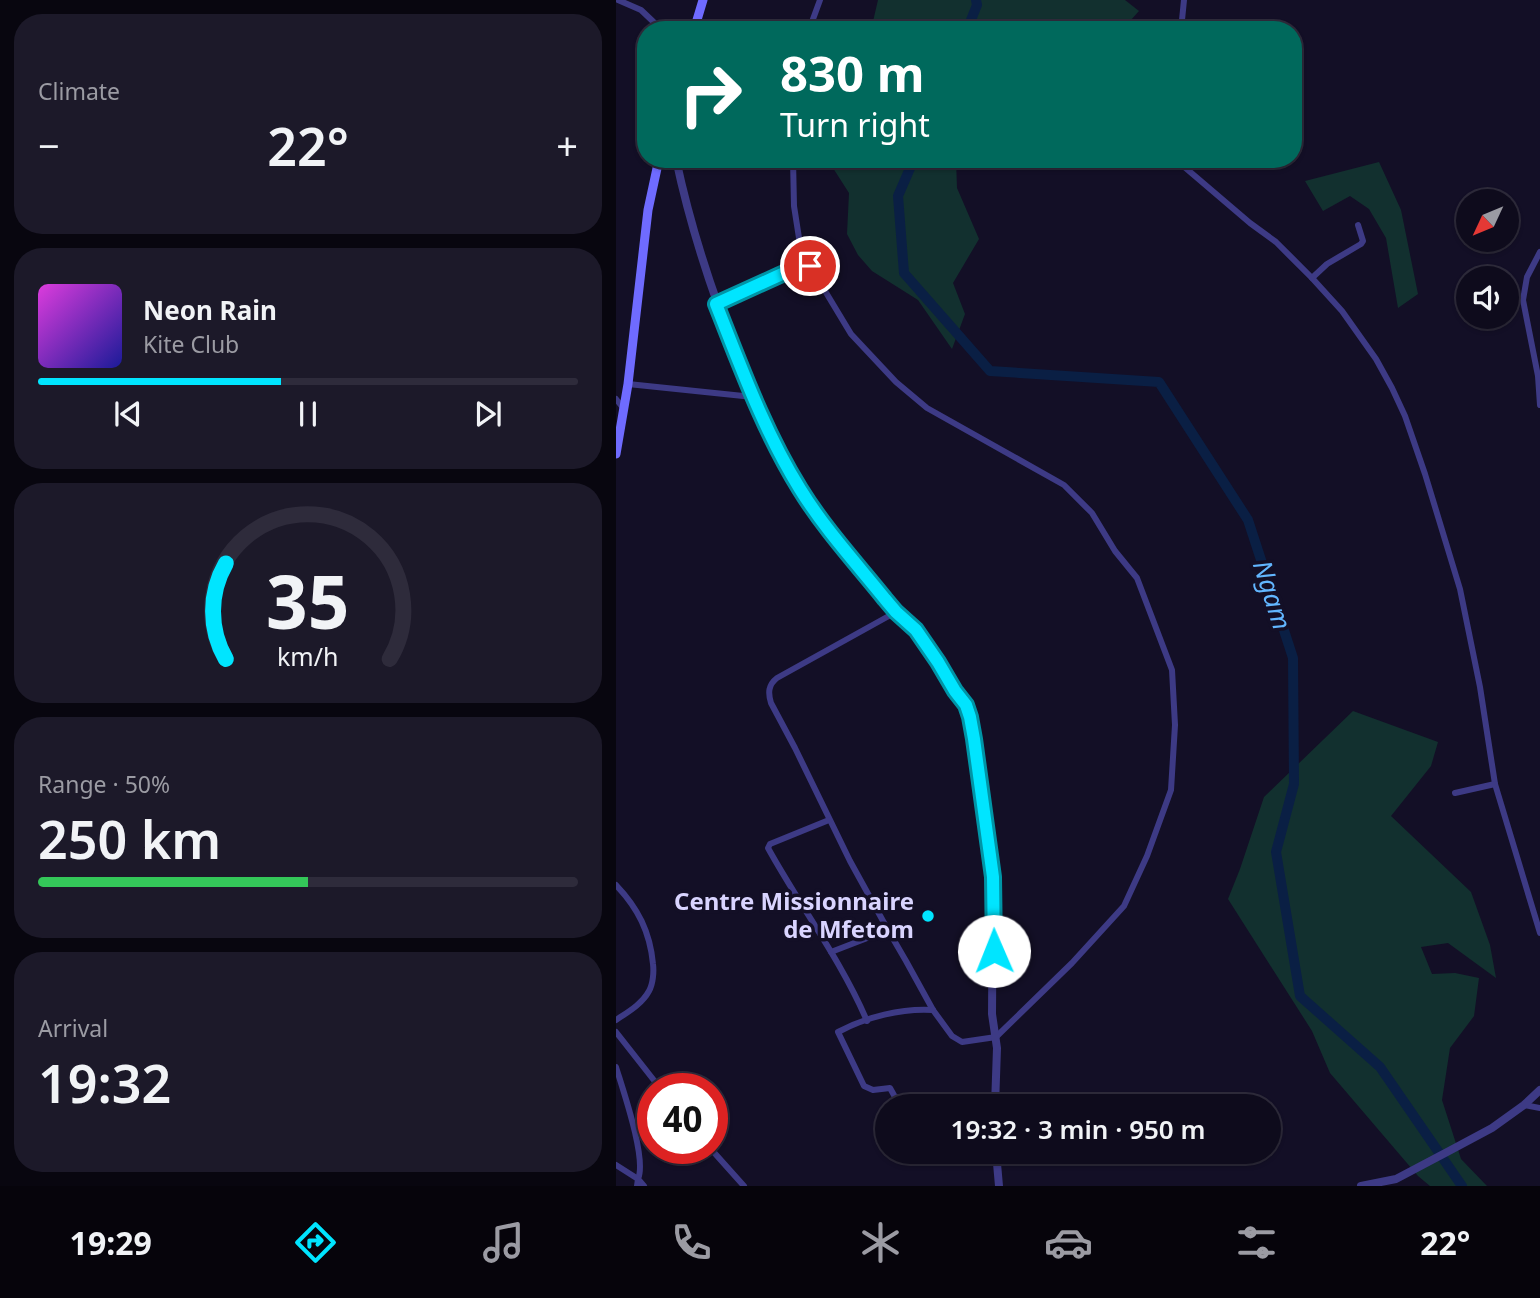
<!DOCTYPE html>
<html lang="en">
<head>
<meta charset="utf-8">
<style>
	:root { --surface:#0e0b1c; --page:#1c1929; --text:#f1f3f6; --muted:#9b9ba3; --line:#2e2b3b; --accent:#00e5ff }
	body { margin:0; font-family:"Noto Sans",sans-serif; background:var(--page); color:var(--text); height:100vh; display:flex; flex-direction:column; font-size:26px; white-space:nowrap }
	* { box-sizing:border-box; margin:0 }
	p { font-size:23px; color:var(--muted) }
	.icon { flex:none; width:38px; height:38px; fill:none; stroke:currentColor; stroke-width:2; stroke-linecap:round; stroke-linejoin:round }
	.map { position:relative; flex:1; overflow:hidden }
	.drawer { display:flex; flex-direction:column; gap:14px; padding:14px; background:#08060f; width:616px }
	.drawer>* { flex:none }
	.banner { position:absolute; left:21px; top:21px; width:665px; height:147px; border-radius:28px; box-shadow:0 2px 5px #0004,0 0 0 2px var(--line); background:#00695c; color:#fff; overflow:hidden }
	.needle { width:46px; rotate:226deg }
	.fabs { position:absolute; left:840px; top:189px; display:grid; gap:14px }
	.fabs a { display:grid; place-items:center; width:63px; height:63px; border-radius:50%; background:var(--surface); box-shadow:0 2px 5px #0004,0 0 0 2px var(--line); font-size:35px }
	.speed { position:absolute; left:21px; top:1073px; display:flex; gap:14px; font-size:35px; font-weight:700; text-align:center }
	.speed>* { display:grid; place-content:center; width:91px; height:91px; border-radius:50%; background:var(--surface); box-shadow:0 2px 5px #0004,0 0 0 2px var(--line); line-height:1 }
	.speed .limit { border:10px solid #d22; background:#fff; color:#111 }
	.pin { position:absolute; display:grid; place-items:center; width:60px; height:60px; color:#fff; margin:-30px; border:4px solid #fff; border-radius:50%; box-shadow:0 2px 7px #0007 }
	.me { position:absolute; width:77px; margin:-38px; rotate:359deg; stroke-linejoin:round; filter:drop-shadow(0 0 5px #0008) }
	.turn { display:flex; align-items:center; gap:24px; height:147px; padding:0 28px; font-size:32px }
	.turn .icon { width:91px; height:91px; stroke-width:2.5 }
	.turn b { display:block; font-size:49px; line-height:60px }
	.big { font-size:52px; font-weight:600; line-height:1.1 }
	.drawer .tile { flex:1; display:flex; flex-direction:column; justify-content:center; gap:10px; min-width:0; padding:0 24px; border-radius:28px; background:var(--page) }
	.drawer .dial { align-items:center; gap:0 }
	.dial svg { height:182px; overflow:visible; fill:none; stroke:var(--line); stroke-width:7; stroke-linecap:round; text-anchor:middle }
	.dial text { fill:var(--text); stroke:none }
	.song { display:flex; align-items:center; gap:21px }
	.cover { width:84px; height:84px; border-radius:10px; background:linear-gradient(135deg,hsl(300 70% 55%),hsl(240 70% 35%)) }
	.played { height:7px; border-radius:4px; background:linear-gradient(90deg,var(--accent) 45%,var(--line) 45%) }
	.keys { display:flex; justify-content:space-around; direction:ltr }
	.heat { display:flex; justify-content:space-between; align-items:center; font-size:38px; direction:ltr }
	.charge { height:10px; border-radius:5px; background:linear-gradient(90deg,#34c759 50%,var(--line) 0) }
	.trip { position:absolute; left:259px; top:1094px; width:406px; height:70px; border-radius:35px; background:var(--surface); box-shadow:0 2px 5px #0004,0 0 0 2px var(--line); font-weight:600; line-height:70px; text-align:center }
	.dock { display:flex; height:112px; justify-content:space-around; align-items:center; background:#06040b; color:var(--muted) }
	.dock .icon { width:49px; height:49px }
	.dock .current { color:var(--accent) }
	.dock b { font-size:32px; color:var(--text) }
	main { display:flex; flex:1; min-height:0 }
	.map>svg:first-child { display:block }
	.green { fill:#12302f }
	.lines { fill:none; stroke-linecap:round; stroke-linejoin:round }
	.river { stroke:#0a1f44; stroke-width:10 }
	.minor { stroke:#3d3a85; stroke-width:6 }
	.tertiary { stroke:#3d3a85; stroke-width:8 }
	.secondary { stroke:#6f6bff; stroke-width:9 }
	.route-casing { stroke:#0095a6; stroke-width:18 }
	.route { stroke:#00e5ff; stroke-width:12 }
	.poi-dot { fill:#00e5ff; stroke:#130f26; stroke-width:2.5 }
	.labels { text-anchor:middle; stroke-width:7; stroke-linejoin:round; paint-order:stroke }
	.poi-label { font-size:24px; font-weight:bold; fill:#d9d4ff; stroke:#130f26; text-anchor:end }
	.water-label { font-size:26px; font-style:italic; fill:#62b6ff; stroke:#130f26 }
</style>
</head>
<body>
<main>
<section class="drawer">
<div class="tile"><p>Climate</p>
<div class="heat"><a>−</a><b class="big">22°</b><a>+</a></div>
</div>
<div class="tile">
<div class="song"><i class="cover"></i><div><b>Neon Rain</b><p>Kite Club</p></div></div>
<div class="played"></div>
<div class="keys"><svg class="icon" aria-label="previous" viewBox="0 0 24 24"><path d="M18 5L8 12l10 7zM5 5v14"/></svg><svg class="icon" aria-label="pause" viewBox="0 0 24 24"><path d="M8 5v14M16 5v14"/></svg><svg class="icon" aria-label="next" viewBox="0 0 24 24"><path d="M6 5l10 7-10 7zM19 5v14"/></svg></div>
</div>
<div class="tile dial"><svg viewBox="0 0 100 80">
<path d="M14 69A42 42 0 1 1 86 69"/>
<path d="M14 69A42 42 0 0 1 14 27" stroke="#00e5ff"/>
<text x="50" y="56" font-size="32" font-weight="700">35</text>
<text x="50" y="72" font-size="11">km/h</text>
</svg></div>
<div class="tile"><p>Range · 50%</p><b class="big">250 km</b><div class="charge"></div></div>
<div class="tile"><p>Arrival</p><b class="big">19:32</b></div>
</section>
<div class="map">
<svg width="924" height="1186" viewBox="0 0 924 1186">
	<rect width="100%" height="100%" fill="#130f26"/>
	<g class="green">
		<path d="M262,0H509L523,11L506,30H255Z"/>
		<path d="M218,159H340L341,188L363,239L337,283L349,314L336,349L302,300L256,271L242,255L231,234L233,193L217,168Z"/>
		<path d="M763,162L785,210L802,294L782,308L770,238L753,209L734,196L707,211L689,181Z"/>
		<path d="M737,711L822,742L815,766L775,816L855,892L874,945L880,978L832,943L805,947L816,974L839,973L863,978L858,1016L834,1048L826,1100L845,1159L871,1186H814L802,1176L714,1073L696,1031L612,899L624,869L648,797Z"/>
	</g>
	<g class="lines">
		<g class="river">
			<path d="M351,30L361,5L360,0"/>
			<path d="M298,159L282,196L288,273L374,371L543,382L632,520L677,658L678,784L660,852L684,996L764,1067L846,1186"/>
		</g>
		<g class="minor">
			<path d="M2,0L25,10L46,30"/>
			<path d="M193,30L204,0"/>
			<path d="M565,30L568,0"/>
			<path d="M177,159L178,206L183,238L194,266L235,334L280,382L311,408L448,485L476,513L499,551L521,578L556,670L559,725L555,790L531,856L508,906L456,963L380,1037L346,1042L336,1036L317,1010L290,961L272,930L234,861L179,748L155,703C152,693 152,685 161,678L280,612"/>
			<path d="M559,159L634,223L660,242L696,278L726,311L760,359L776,388L789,416L809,474L844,589L864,687L879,784L924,933"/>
			<path d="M924,252L911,277L907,300L922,376L924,405"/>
			<path d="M696,278L711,264L745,244L747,241L742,225"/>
			<path d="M100,304L166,274L194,266"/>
			<path d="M12,384L137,397"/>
			<path d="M0,399L8,409"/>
			<path d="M839,793L879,784"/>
			<path d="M213,820L154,844L152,848C184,906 225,960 251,1021"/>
			<path d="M0,885C22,908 34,932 37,964C38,972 37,984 33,991C26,1004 12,1012 0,1020"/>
			<path d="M215,952L272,930"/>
			<path d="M0,1032L44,1088"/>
			<path d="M0,1067C7,1090 31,1159 22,1179L28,1186"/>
			<path d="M908,1105L924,1108"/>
			<path d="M294,1106L287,1098L279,1097L274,1088L257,1090L248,1086L222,1032C250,1017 286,1008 317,1010"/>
			<path d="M94,1148L128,1186"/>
			<path d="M0,1165L22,1179L21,1186"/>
		</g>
		<g class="tertiary">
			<path d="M60,159C75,230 97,296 124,363C141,406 159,449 184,488C208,528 240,563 269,599L280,612L300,630L308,641L339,691L350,705L354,717L364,779L377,877L376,1014L381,1048L379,1106"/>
			<path d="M380,1152L383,1186"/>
			<path d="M745,1186L780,1179L833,1151L876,1128L908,1105L924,1090"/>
		</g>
		<g class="secondary">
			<path d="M78,30L87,0"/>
			<path d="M0,454L12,384L32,210L43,159"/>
		</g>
	</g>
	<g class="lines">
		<g class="route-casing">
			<path id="route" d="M194,266L166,274L100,304C125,367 148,431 184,489C208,528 240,563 269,599L280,612L300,630L322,662L339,691L350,705L354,717L358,739L377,877L378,951"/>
		</g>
		<use href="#route" class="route"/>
	</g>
	<circle class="poi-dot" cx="312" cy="916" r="7"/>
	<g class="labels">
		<g class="poi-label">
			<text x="298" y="910">Centre Missionnaire<tspan x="298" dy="28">de Mfetom</tspan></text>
		</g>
		<g class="water-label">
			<text transform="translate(656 595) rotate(72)" y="9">Ngam</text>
		</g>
	</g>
</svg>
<div class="fabs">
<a><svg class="needle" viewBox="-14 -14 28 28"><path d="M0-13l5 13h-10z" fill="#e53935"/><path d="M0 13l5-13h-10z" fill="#9b9ba3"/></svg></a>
<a><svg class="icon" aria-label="sound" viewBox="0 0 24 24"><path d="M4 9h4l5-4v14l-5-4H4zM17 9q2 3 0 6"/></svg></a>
</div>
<div class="speed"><div class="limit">40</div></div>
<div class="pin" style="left:194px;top:266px;background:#d93025"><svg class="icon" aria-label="arrive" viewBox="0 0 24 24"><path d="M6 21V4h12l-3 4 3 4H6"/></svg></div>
<svg class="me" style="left:378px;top:951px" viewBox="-20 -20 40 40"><circle r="19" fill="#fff"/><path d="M0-13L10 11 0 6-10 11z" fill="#00e5ff"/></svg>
<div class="trip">19:32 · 3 min · 950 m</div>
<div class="banner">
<div class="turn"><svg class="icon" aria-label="right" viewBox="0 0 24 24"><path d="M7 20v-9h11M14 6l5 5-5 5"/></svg><div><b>830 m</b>Turn right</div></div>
</div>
</div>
</main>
<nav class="dock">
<b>19:29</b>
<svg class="icon current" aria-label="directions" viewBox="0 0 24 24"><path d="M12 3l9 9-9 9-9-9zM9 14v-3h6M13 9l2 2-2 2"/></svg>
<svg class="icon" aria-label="music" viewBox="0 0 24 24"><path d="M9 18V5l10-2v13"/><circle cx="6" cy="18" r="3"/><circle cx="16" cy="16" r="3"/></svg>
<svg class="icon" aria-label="phone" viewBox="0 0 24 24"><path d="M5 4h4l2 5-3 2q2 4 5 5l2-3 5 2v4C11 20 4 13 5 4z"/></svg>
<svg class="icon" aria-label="climate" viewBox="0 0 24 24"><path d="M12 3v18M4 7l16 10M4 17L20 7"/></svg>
<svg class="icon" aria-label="car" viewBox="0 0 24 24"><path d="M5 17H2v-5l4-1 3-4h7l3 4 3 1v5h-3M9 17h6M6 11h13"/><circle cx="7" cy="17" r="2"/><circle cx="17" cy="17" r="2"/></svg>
<svg class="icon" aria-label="filters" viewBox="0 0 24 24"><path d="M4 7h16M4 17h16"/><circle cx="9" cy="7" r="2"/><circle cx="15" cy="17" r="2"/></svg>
<b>22°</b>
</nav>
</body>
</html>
